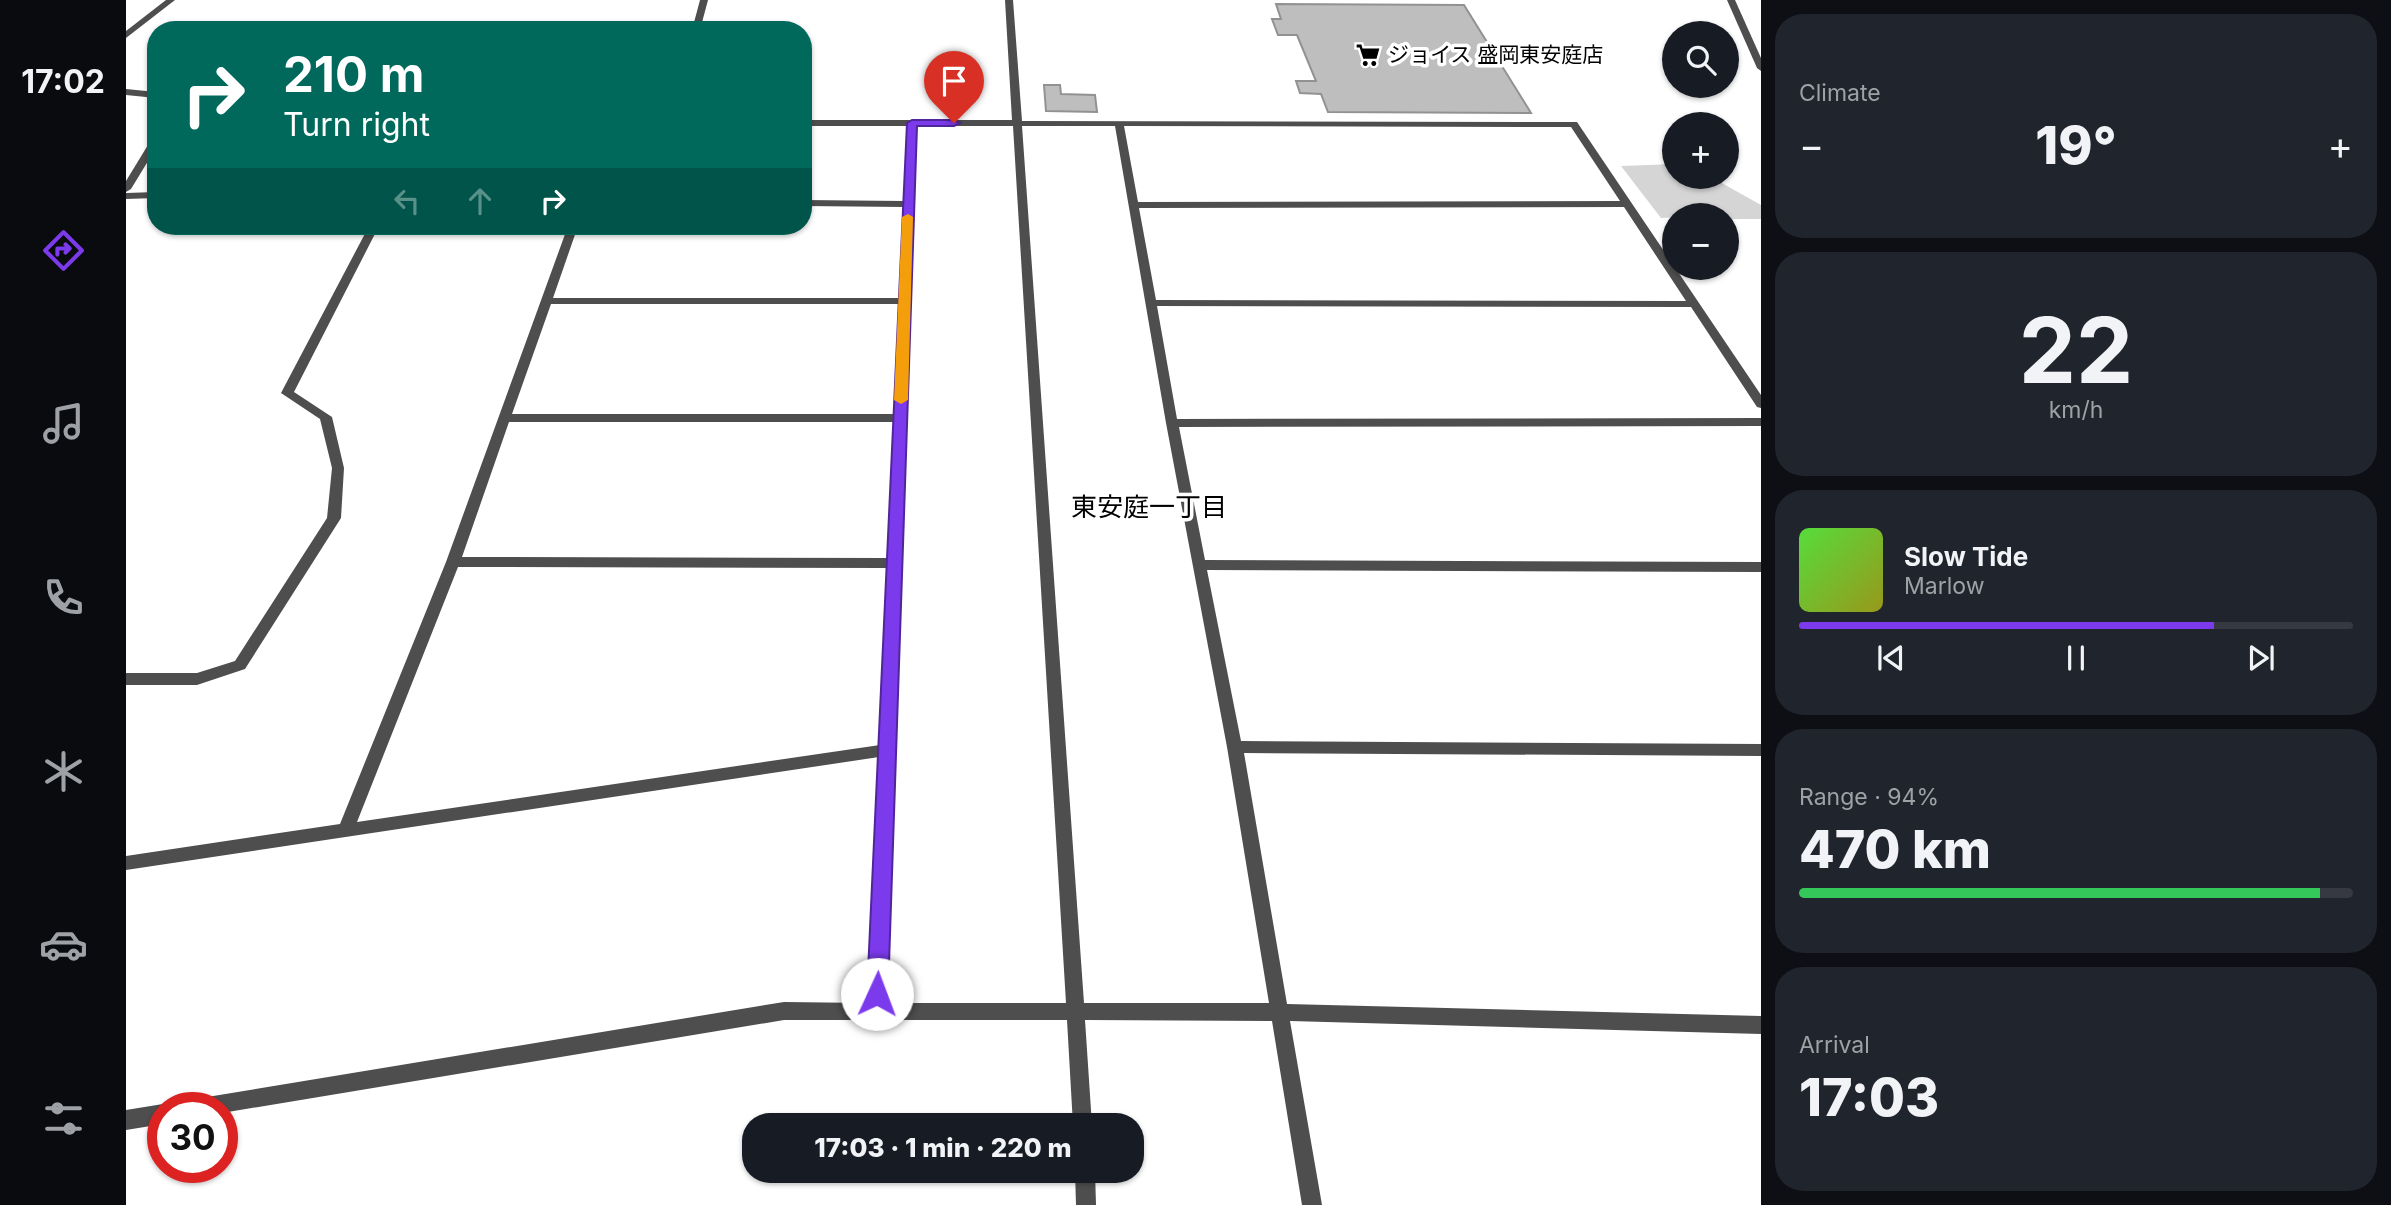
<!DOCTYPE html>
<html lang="en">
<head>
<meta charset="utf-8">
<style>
	:root { --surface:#171b24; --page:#20242c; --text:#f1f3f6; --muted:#9ea1a6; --line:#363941; --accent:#7c3aed }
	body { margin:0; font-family:Inter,"Noto Sans JP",sans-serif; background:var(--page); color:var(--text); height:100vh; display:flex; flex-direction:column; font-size:26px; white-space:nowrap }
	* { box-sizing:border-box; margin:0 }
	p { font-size:23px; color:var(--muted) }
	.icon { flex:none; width:38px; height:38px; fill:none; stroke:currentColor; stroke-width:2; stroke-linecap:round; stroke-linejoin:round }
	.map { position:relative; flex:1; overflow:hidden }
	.sheet { display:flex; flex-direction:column; gap:14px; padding:14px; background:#0d0f14; width:630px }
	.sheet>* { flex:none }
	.banner { position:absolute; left:21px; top:21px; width:665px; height:214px; border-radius:28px; box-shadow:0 2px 5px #0004; background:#00695c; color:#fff; overflow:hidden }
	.controls { position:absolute; left:1536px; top:21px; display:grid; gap:14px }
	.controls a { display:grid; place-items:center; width:77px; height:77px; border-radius:50%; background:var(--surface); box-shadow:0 2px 5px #0004; font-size:35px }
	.speed { position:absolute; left:21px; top:1092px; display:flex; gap:14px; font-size:35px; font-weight:700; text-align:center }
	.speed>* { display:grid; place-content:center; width:91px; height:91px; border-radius:50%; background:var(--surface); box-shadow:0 2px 5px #0004; line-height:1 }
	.speed .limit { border:10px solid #d22; background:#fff; color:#111 }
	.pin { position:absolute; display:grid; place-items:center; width:60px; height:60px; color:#fff; margin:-72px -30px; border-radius:50% 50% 50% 0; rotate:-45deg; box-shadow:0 0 7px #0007 }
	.pin .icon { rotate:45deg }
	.me { position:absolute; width:77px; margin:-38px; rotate:2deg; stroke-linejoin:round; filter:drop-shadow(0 0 5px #0008) }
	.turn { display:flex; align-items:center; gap:24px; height:147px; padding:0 21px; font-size:32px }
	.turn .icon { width:91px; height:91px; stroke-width:2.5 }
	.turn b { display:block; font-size:49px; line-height:60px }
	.lanes { display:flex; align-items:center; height:66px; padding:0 21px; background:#0003; justify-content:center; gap:35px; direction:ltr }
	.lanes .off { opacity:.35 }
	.big { font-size:52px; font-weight:800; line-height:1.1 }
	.sheet .tile { flex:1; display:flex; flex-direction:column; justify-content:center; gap:10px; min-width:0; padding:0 24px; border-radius:28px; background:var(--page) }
	.sheet .dial { align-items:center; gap:0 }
	.dial b { font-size:91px; line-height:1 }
	.song { display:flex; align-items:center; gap:21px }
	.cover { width:84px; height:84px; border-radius:10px; background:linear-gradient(135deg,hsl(110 70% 55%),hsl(60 70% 35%)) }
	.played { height:7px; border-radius:4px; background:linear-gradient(90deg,var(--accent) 75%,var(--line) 75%) }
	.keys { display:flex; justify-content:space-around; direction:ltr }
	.heat { display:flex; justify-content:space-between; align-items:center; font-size:38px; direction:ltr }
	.charge { height:10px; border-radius:5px; background:linear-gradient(90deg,#34c759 94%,var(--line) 0) }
	.trip { position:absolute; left:616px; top:1113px; width:402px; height:70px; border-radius:28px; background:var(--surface); box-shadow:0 2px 5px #0004; font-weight:800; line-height:70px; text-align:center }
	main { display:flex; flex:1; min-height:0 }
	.tab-bar { display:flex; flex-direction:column; width:126px; justify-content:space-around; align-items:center; background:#090b0e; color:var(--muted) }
	.tab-bar .icon { width:49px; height:49px }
	.tab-bar .on { color:var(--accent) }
	.tab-bar b { font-size:32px; color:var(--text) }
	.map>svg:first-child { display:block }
	.green { fill:#d5d5d5 }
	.building { fill:#bebebe; stroke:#929292; stroke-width:2 }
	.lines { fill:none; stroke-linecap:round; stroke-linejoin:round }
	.minor { fill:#4e4e4e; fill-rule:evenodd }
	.route { fill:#7c3aed; stroke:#51269a; stroke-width:2 }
	.slow { fill:#f59e0b }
	.labels { text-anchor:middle; stroke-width:7; stroke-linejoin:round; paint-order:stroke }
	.far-poi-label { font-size:21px; fill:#000; stroke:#fff; text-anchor:start }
	.neighbourhood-label { font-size:26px; fill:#000; stroke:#fff }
</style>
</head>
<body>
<main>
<nav class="tab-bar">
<b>17:02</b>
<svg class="icon on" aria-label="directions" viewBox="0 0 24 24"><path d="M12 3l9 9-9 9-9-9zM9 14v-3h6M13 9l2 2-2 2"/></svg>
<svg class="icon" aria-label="music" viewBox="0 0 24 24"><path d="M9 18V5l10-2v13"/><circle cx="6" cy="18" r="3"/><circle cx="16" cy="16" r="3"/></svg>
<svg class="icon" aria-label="phone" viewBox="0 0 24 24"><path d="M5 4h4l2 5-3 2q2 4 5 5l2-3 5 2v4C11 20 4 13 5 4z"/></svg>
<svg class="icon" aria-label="climate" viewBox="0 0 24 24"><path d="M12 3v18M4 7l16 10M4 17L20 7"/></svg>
<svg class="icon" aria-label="car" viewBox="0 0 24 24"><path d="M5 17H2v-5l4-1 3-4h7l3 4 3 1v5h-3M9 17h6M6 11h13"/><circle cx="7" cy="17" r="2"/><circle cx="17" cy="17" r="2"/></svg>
<svg class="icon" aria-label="filters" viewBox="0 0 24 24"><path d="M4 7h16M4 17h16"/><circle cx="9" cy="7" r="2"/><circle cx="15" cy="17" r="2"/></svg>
</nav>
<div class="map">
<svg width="1635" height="1205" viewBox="0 0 1635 1205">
	<rect width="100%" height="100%" fill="#fff"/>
	<path class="green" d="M1549,164V177H1585L1635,205V219H1601V215L1535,218L1495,166Z"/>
	<g class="building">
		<path d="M1150,4L1338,5L1405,113L1202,112L1195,94L1174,93L1170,81H1190L1171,35H1152L1146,19H1155Z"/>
		<path d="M918,85H934L935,94L969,95L971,112L920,111Z"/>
	</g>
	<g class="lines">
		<g class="minor">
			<path d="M40,0H49L0,38V31Z"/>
			<path d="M574,0H582L574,30H566Z"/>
			<path d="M879,0H887L896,121L1451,122L1635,395V408L1631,407L1565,307L1031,306L1051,419L1635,418V426L1053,427L1079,560L1635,562V572L1081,570L1115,741L1635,744V756L1118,753L1161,1004L1635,1016V1034L1164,1021L1196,1205H1176L1146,1021L959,1020L966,1125H947L941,1020H658L96,1113V1108H60L62,1101L69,1099L658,1002L742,1003L753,757L0,870V856L214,824L320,562L442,226H452L427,298H774L778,207L677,206V200L778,201L781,126H677V120H886ZM791,126H887L940,1003H760ZM896,126H989L1040,423L1101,747L1143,1003H958ZM998,126L1445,127L1494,201L1012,202ZM1498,207L1560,301L1030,300L1013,208ZM425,304H773L768,414H386ZM383,422H768L762,558L336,557ZM332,567L762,568L754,745L231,822Z"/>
			<path d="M1601,0H1609L1635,58V71L1631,68Z"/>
			<path d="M0,89L30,92V98L0,95Z"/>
			<path d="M30,137V148L5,189L0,192V181L25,140Z"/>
			<path d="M30,192V198L0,199V193Z"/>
			<path d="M243,226H253L168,392L206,417L218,468L215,518L119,669L71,685H0V673H71L109,661L201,518L206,468L194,419L155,393Z"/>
			<path d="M37,1104L44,1108H37V1124L0,1130V1110Z"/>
			<path d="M949,1171H969L970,1205H950Z"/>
		</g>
	</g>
	<path class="route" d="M786,120H828L834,123L828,126H791L762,994L759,1001L751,1003L744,1001L741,994L781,123Z"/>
	<path class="slow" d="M782,214L787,217L782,400L775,404L768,400L776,217Z"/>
	<defs>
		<g id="supermarket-bare" transform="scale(1.89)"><path d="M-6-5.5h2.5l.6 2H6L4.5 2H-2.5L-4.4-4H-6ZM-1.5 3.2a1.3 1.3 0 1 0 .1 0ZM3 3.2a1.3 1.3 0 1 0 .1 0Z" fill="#000" stroke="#fff" stroke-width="2.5" paint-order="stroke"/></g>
	</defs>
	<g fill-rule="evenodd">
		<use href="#supermarket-bare" x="1242" y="55"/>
	</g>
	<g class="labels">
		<g class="far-poi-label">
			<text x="1262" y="62">ジョイス 盛岡東安庭店</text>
		</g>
		<g class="neighbourhood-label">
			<text x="1023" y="516">東安庭一丁目</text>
		</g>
	</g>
</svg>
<div class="controls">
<a><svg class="icon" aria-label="search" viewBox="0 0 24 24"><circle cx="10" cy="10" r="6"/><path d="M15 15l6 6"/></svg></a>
<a>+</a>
<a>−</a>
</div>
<div class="speed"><div class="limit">30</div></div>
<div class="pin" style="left:828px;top:123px;background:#d93025"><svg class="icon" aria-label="arrive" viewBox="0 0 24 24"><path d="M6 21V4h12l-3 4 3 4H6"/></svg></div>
<svg class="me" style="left:751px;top:994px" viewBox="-20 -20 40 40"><circle r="19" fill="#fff"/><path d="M0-13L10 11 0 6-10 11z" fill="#7c3aed"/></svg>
<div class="trip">17:03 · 1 min · 220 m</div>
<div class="banner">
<div class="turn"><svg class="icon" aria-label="right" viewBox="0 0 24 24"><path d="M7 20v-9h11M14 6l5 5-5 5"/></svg><div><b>210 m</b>Turn right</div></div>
<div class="lanes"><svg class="icon off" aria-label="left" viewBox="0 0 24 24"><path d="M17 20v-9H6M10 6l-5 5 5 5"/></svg><svg class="icon off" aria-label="ahead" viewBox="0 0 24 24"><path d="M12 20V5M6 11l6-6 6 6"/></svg><svg class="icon" aria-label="right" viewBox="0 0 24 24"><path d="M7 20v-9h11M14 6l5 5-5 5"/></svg></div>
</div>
</div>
<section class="sheet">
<div class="tile"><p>Climate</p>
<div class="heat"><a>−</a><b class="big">19°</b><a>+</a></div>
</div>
<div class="tile dial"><b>22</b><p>km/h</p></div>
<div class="tile">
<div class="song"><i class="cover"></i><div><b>Slow Tide</b><p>Marlow</p></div></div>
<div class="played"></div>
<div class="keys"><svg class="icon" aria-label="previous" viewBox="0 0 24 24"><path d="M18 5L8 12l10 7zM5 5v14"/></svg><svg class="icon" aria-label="pause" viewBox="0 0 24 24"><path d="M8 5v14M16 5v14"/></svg><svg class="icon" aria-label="next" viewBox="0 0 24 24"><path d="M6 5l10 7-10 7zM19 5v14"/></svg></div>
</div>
<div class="tile"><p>Range · 94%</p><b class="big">470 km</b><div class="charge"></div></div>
<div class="tile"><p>Arrival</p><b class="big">17:03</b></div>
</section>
</main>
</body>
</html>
